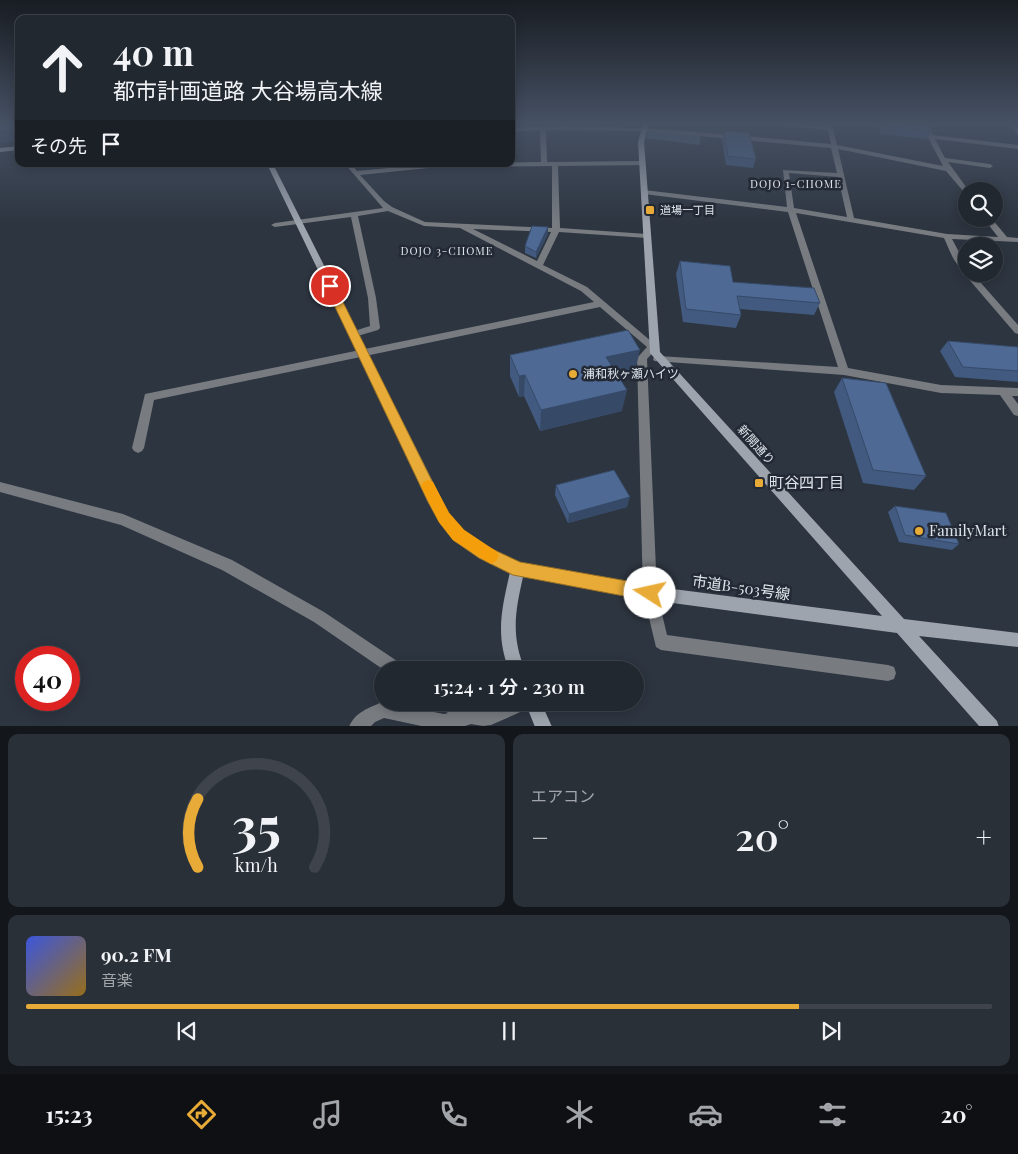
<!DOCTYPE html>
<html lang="ja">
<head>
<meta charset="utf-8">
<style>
	:root { --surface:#222830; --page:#2a3038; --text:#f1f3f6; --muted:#a2a6ab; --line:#3f444c; --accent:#e8ab37 }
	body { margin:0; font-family:"Playfair Display","Noto Sans JP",serif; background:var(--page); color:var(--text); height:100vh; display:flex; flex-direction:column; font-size:19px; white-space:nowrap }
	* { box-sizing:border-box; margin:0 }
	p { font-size:16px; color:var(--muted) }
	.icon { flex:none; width:28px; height:28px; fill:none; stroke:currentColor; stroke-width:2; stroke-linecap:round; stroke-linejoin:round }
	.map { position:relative; height:726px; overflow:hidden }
	.drawer { display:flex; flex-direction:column; gap:8px; padding:8px; background:#13161a; flex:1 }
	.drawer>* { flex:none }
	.guide { position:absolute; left:15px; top:15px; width:500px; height:152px; border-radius:10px; box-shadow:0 2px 12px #0003,0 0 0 1px var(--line); background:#222830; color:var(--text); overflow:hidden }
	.controls { position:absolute; left:958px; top:182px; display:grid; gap:10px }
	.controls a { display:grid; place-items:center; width:45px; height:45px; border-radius:50%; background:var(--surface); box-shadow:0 2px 12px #0003,0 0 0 1px var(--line); font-size:25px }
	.speed { position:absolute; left:15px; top:646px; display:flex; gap:10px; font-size:25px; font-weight:700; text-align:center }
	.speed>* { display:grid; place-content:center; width:65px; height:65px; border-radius:50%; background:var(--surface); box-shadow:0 2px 12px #0003,0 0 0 1px var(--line); line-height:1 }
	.speed .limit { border:8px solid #d22; background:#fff; color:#111 }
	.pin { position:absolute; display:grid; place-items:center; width:42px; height:42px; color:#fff; margin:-21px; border:2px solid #fff; border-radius:50%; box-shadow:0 1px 5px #0007 }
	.me { position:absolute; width:55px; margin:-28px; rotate:280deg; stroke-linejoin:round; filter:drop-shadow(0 0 4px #0008) }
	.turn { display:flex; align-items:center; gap:18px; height:105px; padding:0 15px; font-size:22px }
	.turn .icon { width:65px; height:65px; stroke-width:2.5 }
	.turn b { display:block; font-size:35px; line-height:42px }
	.then { display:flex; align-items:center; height:48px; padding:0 15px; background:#0003; gap:10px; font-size:19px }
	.big { font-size:38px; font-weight:600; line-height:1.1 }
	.drawer .widget { flex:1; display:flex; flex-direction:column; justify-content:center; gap:8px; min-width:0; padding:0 18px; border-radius:10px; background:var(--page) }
	.drawer .dial { align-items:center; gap:0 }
	.dial svg { height:130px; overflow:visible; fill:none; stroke:var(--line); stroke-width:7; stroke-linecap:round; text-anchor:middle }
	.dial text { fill:var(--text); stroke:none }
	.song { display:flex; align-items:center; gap:15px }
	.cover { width:60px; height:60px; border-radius:8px; background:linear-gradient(135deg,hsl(230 70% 55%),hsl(40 70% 35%)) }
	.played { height:5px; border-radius:2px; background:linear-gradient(90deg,var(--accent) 80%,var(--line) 80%) }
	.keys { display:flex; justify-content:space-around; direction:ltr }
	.heat { display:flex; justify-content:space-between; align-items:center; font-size:28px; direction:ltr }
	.drawer .tiles { flex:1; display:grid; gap:8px; grid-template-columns:1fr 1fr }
	.widget:last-child { grid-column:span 2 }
	.trip { position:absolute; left:374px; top:661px; width:270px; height:50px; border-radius:25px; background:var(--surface); box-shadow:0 2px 12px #0003,0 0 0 1px var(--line); font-weight:600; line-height:50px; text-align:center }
	.tab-bar { display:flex; height:80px; justify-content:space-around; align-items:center; background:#0e1013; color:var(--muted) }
	.tab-bar .icon { width:35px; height:35px }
	.tab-bar .current { color:var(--accent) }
	.tab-bar b { font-size:22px; color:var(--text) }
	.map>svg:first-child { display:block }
	.green { fill:#4d5e78 }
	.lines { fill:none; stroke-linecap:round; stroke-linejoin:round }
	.street { fill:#787c81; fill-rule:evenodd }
	.secondary { fill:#9ea4ad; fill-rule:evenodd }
	.wall { fill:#425a7f }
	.shaded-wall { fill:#364a68 }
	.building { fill:#4d6994; stroke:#364a68 }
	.route { fill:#e8ab37; stroke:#976f24 }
	.slow { fill:#f59e0b }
	.poi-dot { fill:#e8ab37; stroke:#242a35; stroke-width:2 }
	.labels { text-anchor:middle; stroke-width:5; stroke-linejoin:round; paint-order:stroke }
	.far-neighbourhood-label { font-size:11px; letter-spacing:1px; fill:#dfe4eb; stroke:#242a35 }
	.far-poi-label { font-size:11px; fill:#dfe4eb; stroke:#242a35; text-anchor:start }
	.poi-label { font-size:12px; fill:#dfe4eb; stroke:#242a35; text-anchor:start }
	.street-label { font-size:12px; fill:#dfe4eb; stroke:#242a35 }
	.near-poi-label { font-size:15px; fill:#dfe4eb; stroke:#242a35; text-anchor:start }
	.near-street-label { font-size:15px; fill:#dfe4eb; stroke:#242a35 }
</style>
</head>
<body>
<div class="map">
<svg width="1018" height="727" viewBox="0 0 1018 727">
	<rect width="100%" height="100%" fill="#2d3540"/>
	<path class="green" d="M653,131L700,136V145L646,138L648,132Z"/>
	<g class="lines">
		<g class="street">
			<path d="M781,124H796L827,127L826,124H832L837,145L943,166L921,124H927L933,135L1018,145V149L935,139L945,158L990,164L993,166L990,168L948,162L969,191H966V193L964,192L946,171L838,149L854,218L947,234L998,237L984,219H992L1007,237L1018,238V242L952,239L966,265V274H973L1018,325V334L1015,333L966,276V272C955,267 949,249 944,238L796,213L848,368L941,385L1018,388V396H1012L1018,404V416L1014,415L1000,395L941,393L844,375L654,361L653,359L654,357L658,356L838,367L788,212L644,194L641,192L644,190L787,207L783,170L837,173L831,148L644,131L546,130L547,162L643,161L646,163L643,165L558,166L560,228L647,234L651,236L647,238L559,232L543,265L587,287L658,347L647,359L657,593L667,635L888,665L894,667L896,673L894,679L888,681L661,650L656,647L643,593L637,358L647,347L600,307L154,400L144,448L142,451L138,453L134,451L132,448L145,394L594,302L581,291L460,228L424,226L388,211L358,216L376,298L380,328L378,330L354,337L351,336L349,334L351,332L370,326L368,298L351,217L275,227L271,225L275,223L383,208L345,164H351L357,171L431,164L541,162L540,130L511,132V128C618,122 724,134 831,144L828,130L784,126ZM552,166V228L425,222L392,207L384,201L360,175L438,167ZM789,173L838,177L847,217L794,208ZM473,229L551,232L537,261Z"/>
			<path d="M1008,124H1014L1018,129V135Z"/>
			<path d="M0,482L123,514L232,560L324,612L403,665L406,670H384L314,622L222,570L121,525L0,492Z"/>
			<path d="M382,702L444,714L448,713L439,708L437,702H460L475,709L483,710L491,709L505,702H530L528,708L516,714L491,725L483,726L471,724L462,727H426L384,718L375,722L370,727H349C355,712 369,708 382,702Z"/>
		</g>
		<g class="secondary">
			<path d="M643,124H649L644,142L660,352L904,619L1018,633V647L919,636L997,721L999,727H980L897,633L650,600L523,577C515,612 511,636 525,670H509C495,634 502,608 510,572L480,557L453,539L439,522L267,164H273L449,514L463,531L490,549L519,563L650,586L882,616L650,353L638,142Z"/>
			<path d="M19,146V150L0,152V148Z"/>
			<path d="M525,702H541L552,727H535Z"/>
		</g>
	</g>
	<g class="wall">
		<path d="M877,124H928L932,131L927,139L880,134Z"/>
		<path d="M724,131L756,159L753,168L726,165L722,140Z"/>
		<path d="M548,227V234L536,258L525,253V246Z"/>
		<path d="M680,261L733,282L820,303L814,315L740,309L741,315L736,328L683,322L676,274Z"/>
		<path d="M948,341L1018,347V382L955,377L940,351Z"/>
		<path d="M510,355L635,371L618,375L622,411L540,431L524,396L519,397L510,376Z"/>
		<path d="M842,378L926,476L914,490L863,483L834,392Z"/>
		<path d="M556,485L627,507L568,523L555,495Z"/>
		<path d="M895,506L959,544L952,550L899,542L888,512Z"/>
	</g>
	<g class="shaded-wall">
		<path d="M19,129V141L0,143V131Z"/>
		<path d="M548,227V234L536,258V252Z"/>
		<path d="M640,350L635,371L603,378L606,357Z"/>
		<path d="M525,375L524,396L519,397V376Z"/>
		<path d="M627,390L622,411L540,431L541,410Z"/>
		<path d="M630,497L627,507L568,523L569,514Z"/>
	</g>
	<g class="building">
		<path d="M0,124H19V129L0,131Z"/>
		<path d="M884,124H928L932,131L884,125Z"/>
		<path d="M724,131L749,133L756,159L728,156Z"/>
		<path d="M532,226L548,227L536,252L525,246Z"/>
		<path d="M680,261L730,266L733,282L814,288L820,303L737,296L741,315L686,309Z"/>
		<path d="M628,330L640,350L606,357L627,390L541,410L525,375L519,376L510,355Z"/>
		<path d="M948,341L1018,347V371L963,367Z"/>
		<path d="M842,378L886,383L926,476L873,470Z"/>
		<path d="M614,470L630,497L569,514L556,485Z"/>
		<path d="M895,506L946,513L959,544L905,535Z"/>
	</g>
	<linearGradient id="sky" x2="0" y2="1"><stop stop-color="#191d23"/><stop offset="0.55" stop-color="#465164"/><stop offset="1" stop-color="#465164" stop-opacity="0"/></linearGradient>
	<rect width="1018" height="225" fill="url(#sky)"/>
	<path class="route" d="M330,283L335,286L438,493L449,513L464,530L490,548L520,562L650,585L656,587L658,593L656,599L650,601L513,575L479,558L453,540L439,522L428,502L325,286Z"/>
	<path class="slow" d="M428,480L433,482L449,513L464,530L496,551L499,556L496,561L491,564L486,561L453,540L439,522L421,486L423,482Z"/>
	<g class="poi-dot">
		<rect x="645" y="205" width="10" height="10" rx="2.5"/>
		<circle cx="573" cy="374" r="5"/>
		<rect x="754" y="478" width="10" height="10" rx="2.5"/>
		<circle cx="919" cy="531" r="5"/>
	</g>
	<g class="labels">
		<g class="far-neighbourhood-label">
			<text x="796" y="188">DOJO 1-CHOME</text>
			<text x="447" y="255">DOJO 3-CHOME</text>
		</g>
		<g class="far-poi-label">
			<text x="660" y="214">道場一丁目</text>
		</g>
		<g class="poi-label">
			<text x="583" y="378">浦和秋ヶ瀬ハイツ</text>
		</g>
		<g class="street-label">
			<text transform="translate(756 445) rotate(48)" y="4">新開通り</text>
		</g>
		<g class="near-poi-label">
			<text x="769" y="488">町谷四丁目</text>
			<text x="929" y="536">FamilyMart</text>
		</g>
		<g class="near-street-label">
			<text transform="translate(741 588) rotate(8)" y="5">市道B-503号線</text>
		</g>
	</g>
</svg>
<div class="controls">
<a><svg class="icon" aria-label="search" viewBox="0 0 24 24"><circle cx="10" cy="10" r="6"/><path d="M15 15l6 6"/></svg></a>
<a><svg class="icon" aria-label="layers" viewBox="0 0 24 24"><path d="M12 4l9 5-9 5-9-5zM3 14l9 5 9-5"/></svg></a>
</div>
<div class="speed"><div class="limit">40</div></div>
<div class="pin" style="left:330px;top:286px;background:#d93025"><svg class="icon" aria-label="arrive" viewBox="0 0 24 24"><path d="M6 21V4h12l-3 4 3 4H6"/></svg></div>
<svg class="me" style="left:650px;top:593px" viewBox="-20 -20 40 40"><circle r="19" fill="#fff"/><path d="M0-13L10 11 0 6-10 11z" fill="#e8ab37"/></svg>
<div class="trip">15:24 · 1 分 · 230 m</div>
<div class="guide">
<div class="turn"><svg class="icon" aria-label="ahead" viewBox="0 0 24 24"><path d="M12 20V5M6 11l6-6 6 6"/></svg><div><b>40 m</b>都市計画道路 大谷場高木線</div></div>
<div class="then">その先<svg class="icon" aria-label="arrive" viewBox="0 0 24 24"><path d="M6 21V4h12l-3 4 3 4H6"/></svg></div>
</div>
</div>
<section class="drawer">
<div class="tiles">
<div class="widget dial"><svg viewBox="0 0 100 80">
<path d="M14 69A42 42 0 1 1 86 69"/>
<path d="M14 69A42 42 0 0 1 14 27" stroke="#e8ab37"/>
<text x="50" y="56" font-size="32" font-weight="700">35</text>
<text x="50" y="72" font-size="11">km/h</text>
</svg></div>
<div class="widget"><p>エアコン</p>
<div class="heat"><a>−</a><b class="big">20°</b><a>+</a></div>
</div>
<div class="widget">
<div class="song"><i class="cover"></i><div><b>90.2 FM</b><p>音楽</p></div></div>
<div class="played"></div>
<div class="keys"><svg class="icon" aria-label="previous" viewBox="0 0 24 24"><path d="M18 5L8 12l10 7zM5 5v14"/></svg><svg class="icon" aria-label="pause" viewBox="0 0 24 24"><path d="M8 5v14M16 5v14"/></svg><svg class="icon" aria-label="next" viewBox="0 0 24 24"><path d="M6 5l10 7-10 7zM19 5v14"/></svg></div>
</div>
</div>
</section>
<nav class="tab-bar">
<b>15:23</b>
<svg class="icon current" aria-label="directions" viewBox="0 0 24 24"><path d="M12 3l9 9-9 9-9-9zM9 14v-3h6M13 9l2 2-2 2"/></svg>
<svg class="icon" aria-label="music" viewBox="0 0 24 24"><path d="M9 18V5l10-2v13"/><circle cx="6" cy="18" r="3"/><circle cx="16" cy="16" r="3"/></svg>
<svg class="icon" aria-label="phone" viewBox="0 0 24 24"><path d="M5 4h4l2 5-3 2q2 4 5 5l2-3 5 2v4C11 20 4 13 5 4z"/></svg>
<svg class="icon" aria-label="climate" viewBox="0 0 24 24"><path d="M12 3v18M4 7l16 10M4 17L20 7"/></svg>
<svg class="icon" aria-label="car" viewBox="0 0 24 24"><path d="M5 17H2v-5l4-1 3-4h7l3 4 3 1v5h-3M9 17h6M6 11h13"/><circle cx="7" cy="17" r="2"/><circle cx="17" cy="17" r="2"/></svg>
<svg class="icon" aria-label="filters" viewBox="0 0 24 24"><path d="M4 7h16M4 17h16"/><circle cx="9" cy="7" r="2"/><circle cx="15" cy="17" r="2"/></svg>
<b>20°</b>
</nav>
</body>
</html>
